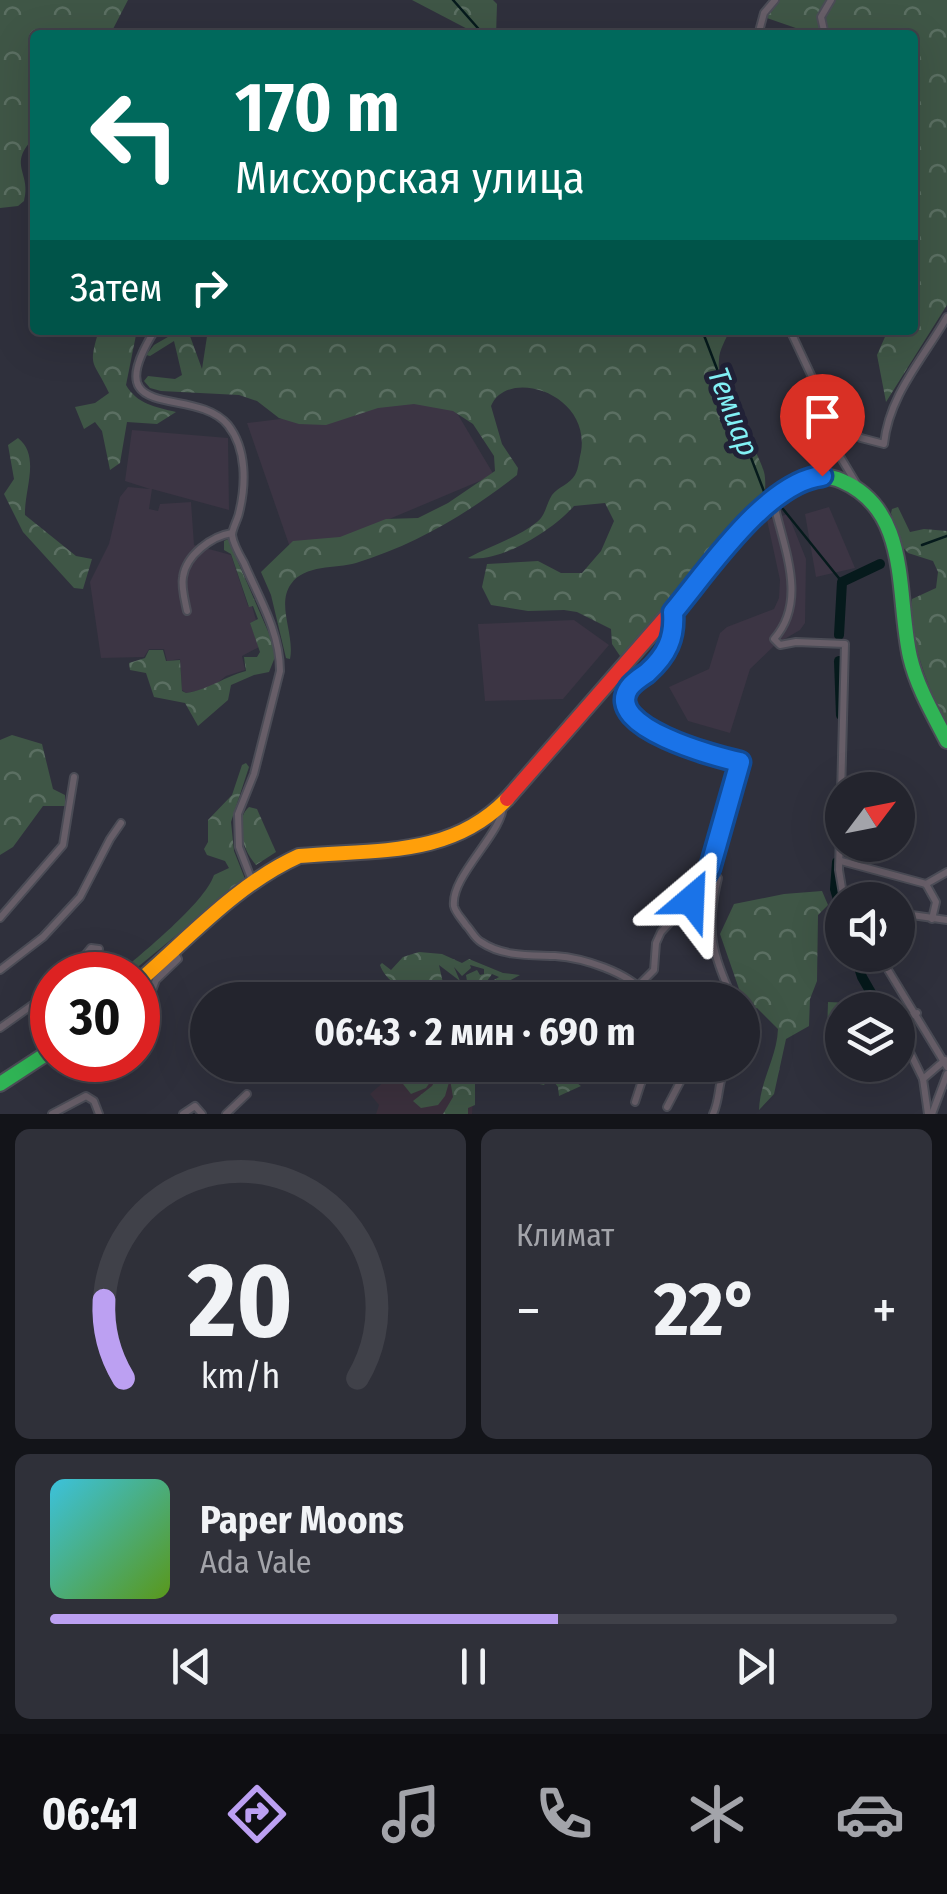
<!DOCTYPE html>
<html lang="ru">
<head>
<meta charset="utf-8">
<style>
	:root { --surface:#23242d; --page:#2f3039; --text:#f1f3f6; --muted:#a3a4aa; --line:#404149; --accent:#bca0f2 }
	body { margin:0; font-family:"Fira Sans Condensed",sans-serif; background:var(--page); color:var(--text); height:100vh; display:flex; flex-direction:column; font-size:38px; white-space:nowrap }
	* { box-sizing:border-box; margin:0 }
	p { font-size:32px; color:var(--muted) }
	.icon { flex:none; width:55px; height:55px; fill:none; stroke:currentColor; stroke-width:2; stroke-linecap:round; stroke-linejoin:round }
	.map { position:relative; height:1114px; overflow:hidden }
	.panel { display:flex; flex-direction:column; gap:15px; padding:15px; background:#131419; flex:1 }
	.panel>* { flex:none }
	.hud { position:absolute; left:30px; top:30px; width:888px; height:305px; border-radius:10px; box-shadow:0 10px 40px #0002,0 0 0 2px var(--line); background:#00695c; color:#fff; overflow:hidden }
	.needle { width:65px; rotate:58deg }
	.controls { position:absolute; left:825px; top:772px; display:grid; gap:20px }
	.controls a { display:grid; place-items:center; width:90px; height:90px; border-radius:50%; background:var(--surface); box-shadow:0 10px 40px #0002,0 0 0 2px var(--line); font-size:50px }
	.speed { position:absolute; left:30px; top:952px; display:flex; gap:20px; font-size:50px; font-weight:700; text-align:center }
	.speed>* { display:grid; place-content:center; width:130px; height:130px; border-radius:50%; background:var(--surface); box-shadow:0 10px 40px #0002,0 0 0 2px var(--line); line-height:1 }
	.speed .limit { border:15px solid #d22; background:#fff; color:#111 }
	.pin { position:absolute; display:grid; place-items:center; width:85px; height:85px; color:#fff; margin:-102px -42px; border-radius:50% 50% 50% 0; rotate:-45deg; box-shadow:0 0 10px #0007 }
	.pin .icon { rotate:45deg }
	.me { position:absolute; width:110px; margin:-55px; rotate:26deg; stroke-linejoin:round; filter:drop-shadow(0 0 8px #0008) }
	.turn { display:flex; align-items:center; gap:35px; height:210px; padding:0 40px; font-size:45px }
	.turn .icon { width:130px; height:130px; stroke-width:2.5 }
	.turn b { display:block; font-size:70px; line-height:85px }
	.then { display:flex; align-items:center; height:95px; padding:0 40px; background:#0003; gap:20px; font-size:38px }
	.big { font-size:75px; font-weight:700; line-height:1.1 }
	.panel .widget { flex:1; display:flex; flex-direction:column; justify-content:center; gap:15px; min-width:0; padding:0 35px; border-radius:15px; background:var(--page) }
	.panel .dial { align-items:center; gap:0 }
	.dial svg { height:260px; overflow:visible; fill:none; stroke:var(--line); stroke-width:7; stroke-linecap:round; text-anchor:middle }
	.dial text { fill:var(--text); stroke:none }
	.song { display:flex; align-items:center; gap:30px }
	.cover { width:120px; height:120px; border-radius:15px; background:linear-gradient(135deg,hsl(190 70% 55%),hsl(90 70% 35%)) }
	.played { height:10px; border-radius:5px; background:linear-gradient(90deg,var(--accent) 60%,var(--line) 60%) }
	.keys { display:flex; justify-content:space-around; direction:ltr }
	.heat { display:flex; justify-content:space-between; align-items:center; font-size:55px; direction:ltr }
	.panel .tiles { flex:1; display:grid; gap:15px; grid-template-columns:1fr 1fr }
	.widget:last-child { grid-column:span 2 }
	.trip { position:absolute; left:190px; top:982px; width:570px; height:100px; border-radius:50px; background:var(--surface); box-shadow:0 10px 40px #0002,0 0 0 2px var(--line); font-weight:700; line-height:100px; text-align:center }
	.menu { display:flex; height:160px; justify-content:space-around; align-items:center; background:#0e0e12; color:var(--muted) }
	.menu .icon { width:70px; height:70px }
	.menu .current { color:var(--accent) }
	.menu b { font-size:45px; color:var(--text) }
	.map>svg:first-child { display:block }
	.industrial { fill:#3c3544 }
	.education { fill:#3b303d }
	.forest { fill:url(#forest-crowns) }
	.garden { fill:#3f5646 }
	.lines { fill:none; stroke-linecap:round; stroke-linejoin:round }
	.stream { stroke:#061a1c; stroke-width:2.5 }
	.river { stroke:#061a1c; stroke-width:10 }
	.street-casing { stroke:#4b4c56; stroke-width:10 }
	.fast-casing { stroke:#4b4c56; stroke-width:18 }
	.slow-casing { stroke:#4b4c56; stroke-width:18 }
	.jam-casing { stroke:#4b4c56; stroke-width:18 }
	.street { stroke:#675e68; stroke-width:6 }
	.fast { stroke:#30b455; stroke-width:14 }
	.slow { stroke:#ff9f0a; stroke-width:14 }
	.jam { stroke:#e5322d; stroke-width:14 }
	.route-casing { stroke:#114b97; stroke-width:25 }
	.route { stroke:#1a73e8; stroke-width:18 }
	.labels { text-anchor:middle; stroke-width:10; stroke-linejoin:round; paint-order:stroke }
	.water-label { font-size:30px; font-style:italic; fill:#82f1f5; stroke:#212136 }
</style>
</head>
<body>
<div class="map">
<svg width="947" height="1114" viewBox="0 0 947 1114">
	<defs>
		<pattern id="forest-crowns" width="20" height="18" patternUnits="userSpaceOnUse" patternTransform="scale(2.5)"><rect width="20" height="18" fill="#3f5646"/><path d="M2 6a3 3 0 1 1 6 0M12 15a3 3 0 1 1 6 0" fill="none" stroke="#5b6f62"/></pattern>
	</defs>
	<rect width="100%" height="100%" fill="#2f303c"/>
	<g class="industrial">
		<path d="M448,398L494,475L294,559L247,423Z"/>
		<path d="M132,430L228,438L229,510L152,489L149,509L158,511L160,504L191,502L194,545L231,555L248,606H252L256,620L250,623L259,647L242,656L245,670L226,676L211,688L186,693L182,690L180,659L167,661L164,649H149L144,657L101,658L90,582L109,544L120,497L128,487L150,489L125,481Z"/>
		<path d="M829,507L855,568L816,577L805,514Z"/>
		<path d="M788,514L806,559L805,623L800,630L776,644L750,669L730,733L688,721L669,687L709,669L720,633L727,627L774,609L779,598L780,580L767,520Z"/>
		<path d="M574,620L609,645L563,699L485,701L478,624Z"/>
	</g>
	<path class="education" d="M403,1065H461L475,1079L472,1114H376L379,1105L370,1094Z"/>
	<g class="forest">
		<path d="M0,0H128L113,29V35H35V137C6,165 32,172 24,201L18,206L0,208Z"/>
		<path d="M412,0H493L497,4L496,35H479Z"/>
		<path d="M780,0H947V305L886,402L877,355L888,330H912V35H816L764,17Z"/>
		<path d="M99,330H137L126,385C137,404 155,407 176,412L157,424L127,422L120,463L110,470L102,431L95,422L84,429L75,407L95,403L109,393C94,360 87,369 99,330Z"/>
		<path d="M180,330L190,336L202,369L208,330H730C726,339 719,350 719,360C715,396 754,438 764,472C766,479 765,489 765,496L630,649L620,656L612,644L611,629L577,612L564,610L528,611L491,605L482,587L487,564L538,561L561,573H582L601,551L614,521L605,503L574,506C553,530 501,563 468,558C490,546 517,538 537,522C546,515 546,504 552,495C558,487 570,484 575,475C579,468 579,459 581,452C591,393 507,367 491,406L502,444L518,468L517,475C467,514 417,544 356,563C335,569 305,564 291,584C276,605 295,634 290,659L286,658L271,595L261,572L293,541L340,537L386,519L418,518L448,503L495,471L494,456L473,424L453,411L414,404L378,408L326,425L299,424L279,418L257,401L239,395L161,391L150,388L144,381L148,376L175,379L182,375L174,341L150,356L146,355L154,345Z"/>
		<path d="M18,438C41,456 24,490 25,515L76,556L92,559L83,589L74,588L23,532L4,494L14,479L8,445Z"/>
		<path d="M898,507L910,532L924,529L947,531V727C932,696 905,633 912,599L936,588L938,572L933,561L908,553L900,544L891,513L892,509Z"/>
		<path d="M228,539L277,652L269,672L254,675L231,685L228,700L198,726L185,703L154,697L146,673L130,670L129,663L145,658L149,650H163L166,661L180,660L182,691L186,693C211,689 223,677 246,671L244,657H257L260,652L250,623L258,619L253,606L249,607L231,554L224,550V541Z"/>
		<path d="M12,735L42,744L53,789L65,795V806H43L13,847L0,855V740Z"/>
		<path d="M246,763L249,767L231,822L234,851L245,879L128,975H117C142,953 204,904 214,875L229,868L225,861L207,855L204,849L208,842V820L232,795L242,765Z"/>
		<path d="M249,807L257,809L276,852L256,865C243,851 233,821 249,807Z"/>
		<path d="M822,891L828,905L818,915L817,981L810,999L809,1026L786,1039L774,1094L759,1110C760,1081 777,1057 778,1029L757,1008L747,1012L720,934L734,904L784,894Z"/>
		<path d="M419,952L442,954L462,963L469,959L503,973L520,975L494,989L482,987L499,977L492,974L487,981L472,986L473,982L467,981L466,975L477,970L480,975L484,974V969L470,965L471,968L462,976L454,967L460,981L439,965L443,983L439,990L430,986L424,996L426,1000H407C400,985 385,980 380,965L382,963L391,970L403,957Z"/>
		<path d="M316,1065H387L390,1070L383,1071L375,1067C340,1077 345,1091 316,1065Z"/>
		<path d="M444,1065H460L475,1079V1105L468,1108V1114H443L453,1097L450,1079L445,1096L438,1105L421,1108L413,1101L432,1086Z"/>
		<path d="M531,1065H579L574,1081L581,1086L559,1096L558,1087L550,1077L544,1085L535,1083Z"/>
	</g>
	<g class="garden">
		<path d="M828,1002L854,1003L853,1010H842V1034L827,1033Z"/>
		<path d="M410,1065H442L426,1088L411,1094L399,1079Z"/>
	</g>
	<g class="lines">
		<g class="stream">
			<path d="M453,0L484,35"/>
			<path d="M702,330L765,494"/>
			<path d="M783,509L842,582"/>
			<path d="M922,545L947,536"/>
		</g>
		<g class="river">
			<path d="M839,635L842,582L880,564"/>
			<path d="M839,661L841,715"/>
			<path d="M837,862L835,889L842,913"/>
			<path d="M855,955L862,977L881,1010"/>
		</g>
		<g class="street-casing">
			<g id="street">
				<path d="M758,35L764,13L775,0"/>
				<path d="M825,35L821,17L831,0"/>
				<path d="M155,330C95,426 195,384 228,425C247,449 246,485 239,513C238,519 232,529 232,535C233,543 240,556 244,563C259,598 280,632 280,671L254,774L238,814L239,847L251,878"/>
				<path d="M790,330L826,407L832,443L856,483"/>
				<path d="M829,431L843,426L861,438L884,444C889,395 923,359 947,317"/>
				<path d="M777,499L775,508C785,551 807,602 774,639L780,645L796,642L845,644L839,870L844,900"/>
				<path d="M187,611C185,601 181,587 183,577C186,555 212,536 232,533"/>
				<path d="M503,804C505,831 450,876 454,906C455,912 462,919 466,925C471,930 475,939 481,942C503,957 531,955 555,956C584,958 627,972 646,994L645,1000"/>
				<path d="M841,861L926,884"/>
				<path d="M710,868L718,878C705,931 712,951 733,1000"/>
				<path d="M898,913L947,920"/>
				<path d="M0,918L63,845L74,777"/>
				<path d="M932,919L936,902L926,884L947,872"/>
				<path d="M879,955L947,1067"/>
				<path d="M0,970L43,937L80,897L110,839L121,823"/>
				<path d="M69,975L91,948L99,949"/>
				<path d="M639,985L654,970L656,943L661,932L691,900L710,868L740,762C717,757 602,728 629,688C632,683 641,677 646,673C666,655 675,639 673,613"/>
				<path d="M676,1000L685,990L696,986L709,995L710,1000"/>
				<path d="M138,1002L150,991"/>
				<path d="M917,1013L902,1020L898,1028L923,1079L928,1114"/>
				<path d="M742,1022V1034"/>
				<path d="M138,1027L156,980L178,959L175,953"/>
				<path d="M0,1028L52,991"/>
				<path d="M121,1062L123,1060"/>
				<path d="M923,1079L945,1060"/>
				<path d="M635,1102L647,1065"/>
				<path d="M667,1107L689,1065"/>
				<path d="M52,1114L86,1096L94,1101L99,1114"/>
				<path d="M183,1114L195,1106L202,1114"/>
				<path d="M226,1114L247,1094"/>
				<path d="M713,1114C721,1097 717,1081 727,1065"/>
				<path d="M932,1114L947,1074"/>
			</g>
		</g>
		<g class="fast-casing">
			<g id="fast">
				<path d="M694,585C722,553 749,514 784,490C802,478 822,472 842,481C911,511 896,595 910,657C917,687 933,714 947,741"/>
				<path d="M0,1084L52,1050"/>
			</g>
		</g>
		<g class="slow-casing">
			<path id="slow" d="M138,982C189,938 237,884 299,856C375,849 450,858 507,799"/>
		</g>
		<g class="jam-casing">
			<path id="jam" d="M507,799L694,585"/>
		</g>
		<use href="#street" class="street"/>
		<use href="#fast" class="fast"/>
		<use href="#slow" class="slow"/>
		<use href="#jam" class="jam"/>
	</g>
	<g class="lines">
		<g class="route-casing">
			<path id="route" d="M691,900L710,868L740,762C717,757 602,727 629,688C633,682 641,677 647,673C667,655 675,638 673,612C708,570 767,482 822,476"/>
		</g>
		<use href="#route" class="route"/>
	</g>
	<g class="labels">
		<g class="water-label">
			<text transform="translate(733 412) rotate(69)" y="10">Темиар</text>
		</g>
	</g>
</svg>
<div class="controls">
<a><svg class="needle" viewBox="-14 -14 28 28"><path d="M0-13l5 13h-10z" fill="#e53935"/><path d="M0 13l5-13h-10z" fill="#a3a4aa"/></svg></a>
<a><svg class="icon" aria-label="sound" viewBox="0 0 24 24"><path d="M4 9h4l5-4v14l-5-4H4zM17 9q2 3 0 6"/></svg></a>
<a><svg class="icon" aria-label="layers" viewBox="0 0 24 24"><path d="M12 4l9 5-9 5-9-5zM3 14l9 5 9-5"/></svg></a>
</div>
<div class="speed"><div class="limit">30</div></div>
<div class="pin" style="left:822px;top:476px;background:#d93025"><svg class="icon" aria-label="arrive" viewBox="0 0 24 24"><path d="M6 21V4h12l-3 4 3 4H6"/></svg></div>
<svg class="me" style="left:691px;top:900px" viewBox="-20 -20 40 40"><path d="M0-17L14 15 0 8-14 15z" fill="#1a73e8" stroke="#fff" stroke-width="4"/></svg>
<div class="trip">06:43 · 2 мин · 690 m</div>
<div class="hud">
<div class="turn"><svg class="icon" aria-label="left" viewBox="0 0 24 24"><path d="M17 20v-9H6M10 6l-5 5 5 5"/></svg><div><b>170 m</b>Мисхорская улица</div></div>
<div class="then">Затем<svg class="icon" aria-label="right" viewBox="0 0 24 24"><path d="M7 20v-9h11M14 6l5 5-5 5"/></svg></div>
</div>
</div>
<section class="panel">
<div class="tiles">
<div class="widget dial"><svg viewBox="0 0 100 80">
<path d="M14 69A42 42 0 1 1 86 69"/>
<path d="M14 69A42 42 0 0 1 8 45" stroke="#bca0f2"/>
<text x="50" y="56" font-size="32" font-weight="700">20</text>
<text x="50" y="72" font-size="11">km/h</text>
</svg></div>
<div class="widget"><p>Климат</p>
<div class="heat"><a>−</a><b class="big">22°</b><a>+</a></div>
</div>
<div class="widget">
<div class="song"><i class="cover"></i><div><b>Paper Moons</b><p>Ada Vale</p></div></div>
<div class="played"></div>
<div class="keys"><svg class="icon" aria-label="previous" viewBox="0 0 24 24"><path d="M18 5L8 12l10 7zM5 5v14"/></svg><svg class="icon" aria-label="pause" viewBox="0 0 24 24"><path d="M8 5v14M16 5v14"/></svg><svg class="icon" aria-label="next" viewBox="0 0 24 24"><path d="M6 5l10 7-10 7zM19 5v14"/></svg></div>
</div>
</div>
</section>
<nav class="menu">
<b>06:41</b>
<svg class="icon current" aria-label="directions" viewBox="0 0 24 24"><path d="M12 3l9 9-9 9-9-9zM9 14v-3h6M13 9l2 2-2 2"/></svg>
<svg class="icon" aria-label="music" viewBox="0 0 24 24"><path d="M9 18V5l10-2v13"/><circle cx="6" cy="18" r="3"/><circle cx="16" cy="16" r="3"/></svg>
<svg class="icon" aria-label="phone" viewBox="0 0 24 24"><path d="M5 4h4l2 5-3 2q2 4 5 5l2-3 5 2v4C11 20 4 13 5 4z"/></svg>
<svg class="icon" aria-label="climate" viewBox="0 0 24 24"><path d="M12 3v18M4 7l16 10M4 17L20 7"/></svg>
<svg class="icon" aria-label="car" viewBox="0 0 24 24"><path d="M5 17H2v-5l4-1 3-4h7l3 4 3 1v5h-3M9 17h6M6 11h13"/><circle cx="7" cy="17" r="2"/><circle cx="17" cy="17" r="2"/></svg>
</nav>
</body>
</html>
